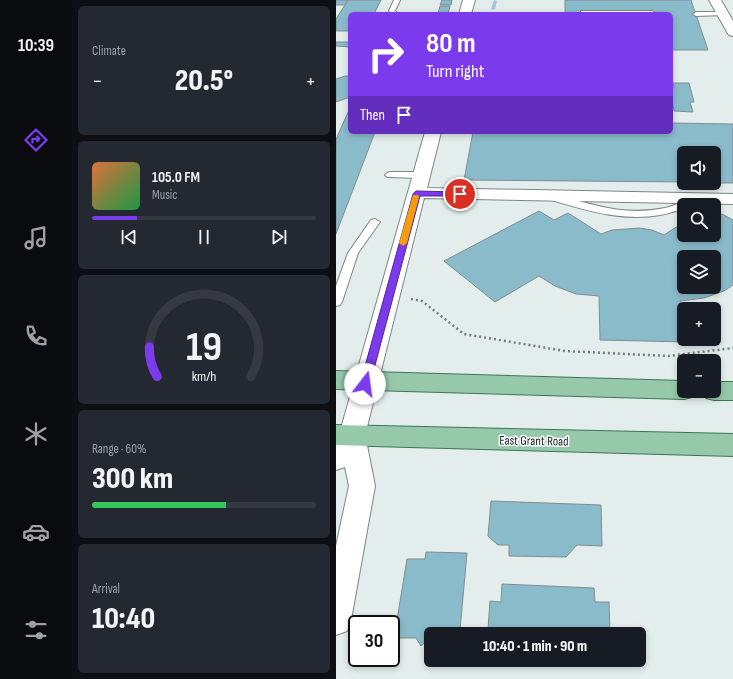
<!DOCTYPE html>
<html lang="en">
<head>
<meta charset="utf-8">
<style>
	:root { --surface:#171b24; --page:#242831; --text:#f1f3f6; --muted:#9ea1a6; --line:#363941; --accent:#7c3aed }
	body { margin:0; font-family:"Sofia Sans Condensed",sans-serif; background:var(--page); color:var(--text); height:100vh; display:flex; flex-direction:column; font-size:15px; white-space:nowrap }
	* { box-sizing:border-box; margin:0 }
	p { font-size:13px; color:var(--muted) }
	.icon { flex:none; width:22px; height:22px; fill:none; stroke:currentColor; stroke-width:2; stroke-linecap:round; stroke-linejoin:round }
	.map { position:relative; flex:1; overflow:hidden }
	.details { display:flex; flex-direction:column; gap:6px; padding:6px; background:#0d0f14; width:264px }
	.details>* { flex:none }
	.guide { position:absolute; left:12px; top:12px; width:325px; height:122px; border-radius:6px; box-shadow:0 2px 6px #0003; background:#7c3aed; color:#fff; overflow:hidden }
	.buttons { position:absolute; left:341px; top:146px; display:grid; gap:8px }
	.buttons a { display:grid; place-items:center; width:44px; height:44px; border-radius:6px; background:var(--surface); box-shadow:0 2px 6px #0003; font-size:20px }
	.speed { position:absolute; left:12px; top:615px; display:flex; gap:8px; font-size:20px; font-weight:700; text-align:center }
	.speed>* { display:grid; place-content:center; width:52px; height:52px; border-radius:50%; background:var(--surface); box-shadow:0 2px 6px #0003; line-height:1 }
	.speed .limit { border:2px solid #111; border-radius:6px; background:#fff; color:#111 }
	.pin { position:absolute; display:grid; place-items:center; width:34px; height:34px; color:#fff; margin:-17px; border:2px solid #fff; border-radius:50%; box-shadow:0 1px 4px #0007 }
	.me { position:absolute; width:44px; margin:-22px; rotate:15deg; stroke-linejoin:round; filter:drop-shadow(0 0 3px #0008) }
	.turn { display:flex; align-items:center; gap:14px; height:84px; padding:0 12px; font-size:18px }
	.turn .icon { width:52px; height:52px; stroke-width:2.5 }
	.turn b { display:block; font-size:28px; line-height:34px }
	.then { display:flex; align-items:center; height:38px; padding:0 12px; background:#0003; gap:8px; font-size:15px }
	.big { font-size:30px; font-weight:800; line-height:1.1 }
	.details .widget { flex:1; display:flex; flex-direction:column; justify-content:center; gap:6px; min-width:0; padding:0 14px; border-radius:6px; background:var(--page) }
	.details .dial { align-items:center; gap:0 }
	.dial svg { height:104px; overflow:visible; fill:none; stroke:var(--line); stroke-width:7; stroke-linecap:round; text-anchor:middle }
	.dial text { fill:var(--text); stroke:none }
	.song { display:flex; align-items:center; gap:12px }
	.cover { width:48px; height:48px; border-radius:6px; background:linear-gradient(135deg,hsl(20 70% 55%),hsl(140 70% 35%)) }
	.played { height:4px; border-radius:2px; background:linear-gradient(90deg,var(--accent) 20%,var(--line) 20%) }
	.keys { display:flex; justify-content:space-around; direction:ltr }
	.heat { display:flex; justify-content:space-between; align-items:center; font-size:22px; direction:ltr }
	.charge { height:6px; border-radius:3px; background:linear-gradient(90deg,#34c759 60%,var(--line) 0) }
	.trip { position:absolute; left:88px; top:627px; width:222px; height:40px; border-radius:6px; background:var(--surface); box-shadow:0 2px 6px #0003; font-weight:800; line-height:40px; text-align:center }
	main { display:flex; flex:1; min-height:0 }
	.dock { display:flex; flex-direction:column; width:72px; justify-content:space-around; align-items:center; background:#090b0e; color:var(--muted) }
	.dock .icon { width:28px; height:28px }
	.dock .active { color:var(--accent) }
	.dock b { font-size:18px; color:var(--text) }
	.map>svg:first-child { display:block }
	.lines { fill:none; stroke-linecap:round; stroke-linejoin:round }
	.stream { fill:#a6c3e3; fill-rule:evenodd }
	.building { fill:#8abbca; stroke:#838d90; fill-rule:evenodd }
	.lane-casing { stroke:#7c8785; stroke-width:2 }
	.street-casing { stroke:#7c8785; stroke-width:2 }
	.primary-casing { stroke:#3d7654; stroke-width:2 }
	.path { stroke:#757c7c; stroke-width:2.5; stroke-dasharray:2 3; stroke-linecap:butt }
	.lane { fill:#fff; fill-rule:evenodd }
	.street { fill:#fff; fill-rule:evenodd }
	.primary { fill:#96c9a9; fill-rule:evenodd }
	.route { fill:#7c3aed; stroke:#51269a }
	.slow { fill:#f59e0b }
	.labels { text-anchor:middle; stroke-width:3; stroke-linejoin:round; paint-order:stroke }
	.street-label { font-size:13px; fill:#1b1f1f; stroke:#fff }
</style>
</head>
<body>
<main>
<nav class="dock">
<b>10:39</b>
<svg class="icon active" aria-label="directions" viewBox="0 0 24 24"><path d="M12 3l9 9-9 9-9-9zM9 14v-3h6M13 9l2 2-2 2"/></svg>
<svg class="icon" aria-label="music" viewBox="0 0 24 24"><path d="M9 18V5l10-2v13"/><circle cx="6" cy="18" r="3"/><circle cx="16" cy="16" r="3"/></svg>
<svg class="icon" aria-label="phone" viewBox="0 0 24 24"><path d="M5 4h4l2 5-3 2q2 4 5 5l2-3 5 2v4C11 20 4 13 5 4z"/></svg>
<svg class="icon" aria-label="climate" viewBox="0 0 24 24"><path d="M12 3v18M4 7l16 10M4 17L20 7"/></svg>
<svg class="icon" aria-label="car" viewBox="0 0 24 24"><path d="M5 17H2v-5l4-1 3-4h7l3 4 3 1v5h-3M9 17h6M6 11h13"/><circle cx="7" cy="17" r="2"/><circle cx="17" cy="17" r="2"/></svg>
<svg class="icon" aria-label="filters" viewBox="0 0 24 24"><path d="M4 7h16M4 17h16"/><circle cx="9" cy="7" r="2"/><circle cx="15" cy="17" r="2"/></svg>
</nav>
<section class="details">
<div class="widget"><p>Climate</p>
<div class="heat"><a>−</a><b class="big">20.5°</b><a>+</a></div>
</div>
<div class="widget">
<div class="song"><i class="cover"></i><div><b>105.0 FM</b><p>Music</p></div></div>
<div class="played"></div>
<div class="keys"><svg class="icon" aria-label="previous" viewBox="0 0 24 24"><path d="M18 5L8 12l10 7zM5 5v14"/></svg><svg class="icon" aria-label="pause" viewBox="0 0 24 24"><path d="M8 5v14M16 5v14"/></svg><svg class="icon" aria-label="next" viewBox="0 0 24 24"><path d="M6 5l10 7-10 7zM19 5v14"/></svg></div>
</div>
<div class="widget dial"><svg viewBox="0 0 100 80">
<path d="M14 69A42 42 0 1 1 86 69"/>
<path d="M14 69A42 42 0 0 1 8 46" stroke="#7c3aed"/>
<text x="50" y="56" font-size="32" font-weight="700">19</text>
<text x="50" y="72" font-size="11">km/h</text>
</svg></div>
<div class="widget"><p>Range · 60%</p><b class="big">300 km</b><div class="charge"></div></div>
<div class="widget"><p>Arrival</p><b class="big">10:40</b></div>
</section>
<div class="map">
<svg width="397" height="679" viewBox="0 0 397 679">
	<rect width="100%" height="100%" fill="#e2edec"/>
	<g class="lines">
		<path class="stream" d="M158,0L161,1L159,9L157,10L155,9Z"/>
	</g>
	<g class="building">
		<path d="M0,0H12L9,5H0Z"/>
		<path d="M12,0H45L38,14H14V31H0V19Z"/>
		<path d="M106,0H116L115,5H104Z"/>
		<path d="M229,0H355L372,50H335V14H229Z"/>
		<path d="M104,6H114L112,14H102Z"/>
		<path d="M0,42H14V47L0,46Z"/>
		<path d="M9,76H14V97L0,102V79Z"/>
		<path d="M337,83H353L358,102H354L357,112L338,111L335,100V87H338Z"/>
		<path d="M14,108V132H39L0,234V139Z"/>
		<path d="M335,123L397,124V183H378V153H348V182L128,180L137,132H335Z"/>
		<path d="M203,211L218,220L232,213L265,234L276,230L303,228L316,230L328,235L348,222V235H378V220L386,214L397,220V285L388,291L368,298L344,301L348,323V339H351V342L264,340L263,296L240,294L219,286L203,276L159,302L108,261ZM348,257H378V287H348Z"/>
		<path d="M155,501L265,505L266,546L241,545L230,557L173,556V545H162L152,536Z"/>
		<path d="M90,552L131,553L124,630H103L98,634H95V637L85,646L80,638H58L71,559H89Z"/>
		<path d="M166,584L258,588L259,602H273L274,634H162V629H152L154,601L165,602Z"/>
	</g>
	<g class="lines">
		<g class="lane-casing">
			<g id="lane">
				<path d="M58,0H64L59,11L62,14H55L53,11Z"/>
				<path d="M245,11H316L319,13L247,14L245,13Z"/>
				<path d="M387,12L390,14L389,15L360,16L357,14L360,12Z"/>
				<path d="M54,172H85L90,175L85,178L51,177L49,175L51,173Z"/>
				<path d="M212,193C253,203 286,217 329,208C342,205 352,198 364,195L369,198L356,205H348V208C302,227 254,212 209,198L207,196L209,194Z"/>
				<path d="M39,219L44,222L22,253L6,302L4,305L0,306V286L12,253L35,220Z"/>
			</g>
		</g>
		<g class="street-casing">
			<g id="street">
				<path d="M127,0H139L135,14H123Z"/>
				<path d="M373,0H385L397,21V36L393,35L391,32Z"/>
				<path d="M89,132H105L91,188L397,194V204L88,198L29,435L39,486L15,620L11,631L0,635V546L13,486L9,467L0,470V438L4,432Z"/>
			</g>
		</g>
		<g class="primary-casing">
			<g id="primary">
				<path d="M0,371L348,381V391H359L356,397L348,399L0,389Z"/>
				<path d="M378,382H397V400H378L370,398L366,391H378Z"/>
				<path d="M0,425L397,434V456L0,445Z"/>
			</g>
		</g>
		<path class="path" d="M75,299L86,301L128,334L229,351L332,356L397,348"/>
		<use href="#lane" class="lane"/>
		<use href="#street" class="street"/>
		<use href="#primary" class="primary"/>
	</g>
	<path class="route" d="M80,191L124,192L127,194L124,196H84L34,384L33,387H26L24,384L77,194Z"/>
	<path class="slow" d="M77,195H82L83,197L71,243L67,246L63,243Z"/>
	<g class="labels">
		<g class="street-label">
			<text transform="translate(198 440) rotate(1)" y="5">East Grant Road</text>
		</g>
	</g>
</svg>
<div class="buttons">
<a><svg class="icon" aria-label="sound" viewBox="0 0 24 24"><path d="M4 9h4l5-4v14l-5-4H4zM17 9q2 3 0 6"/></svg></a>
<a><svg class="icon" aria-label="search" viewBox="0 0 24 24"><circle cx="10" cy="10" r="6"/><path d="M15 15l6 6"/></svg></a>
<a><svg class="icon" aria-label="layers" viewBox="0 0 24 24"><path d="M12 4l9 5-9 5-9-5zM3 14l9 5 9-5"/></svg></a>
<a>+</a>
<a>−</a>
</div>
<div class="speed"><div class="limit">30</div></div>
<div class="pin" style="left:124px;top:194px;background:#d93025"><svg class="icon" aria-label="arrive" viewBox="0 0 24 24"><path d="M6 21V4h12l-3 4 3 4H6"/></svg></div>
<svg class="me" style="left:29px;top:384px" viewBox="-20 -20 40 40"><circle r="19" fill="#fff"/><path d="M0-13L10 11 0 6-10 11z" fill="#7c3aed"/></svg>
<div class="trip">10:40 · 1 min · 90 m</div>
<div class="guide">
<div class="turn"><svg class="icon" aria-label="right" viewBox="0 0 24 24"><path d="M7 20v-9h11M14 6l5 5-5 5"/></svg><div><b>80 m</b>Turn right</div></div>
<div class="then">Then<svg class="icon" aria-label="arrive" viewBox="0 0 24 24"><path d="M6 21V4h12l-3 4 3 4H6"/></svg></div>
</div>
</div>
</main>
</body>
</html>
